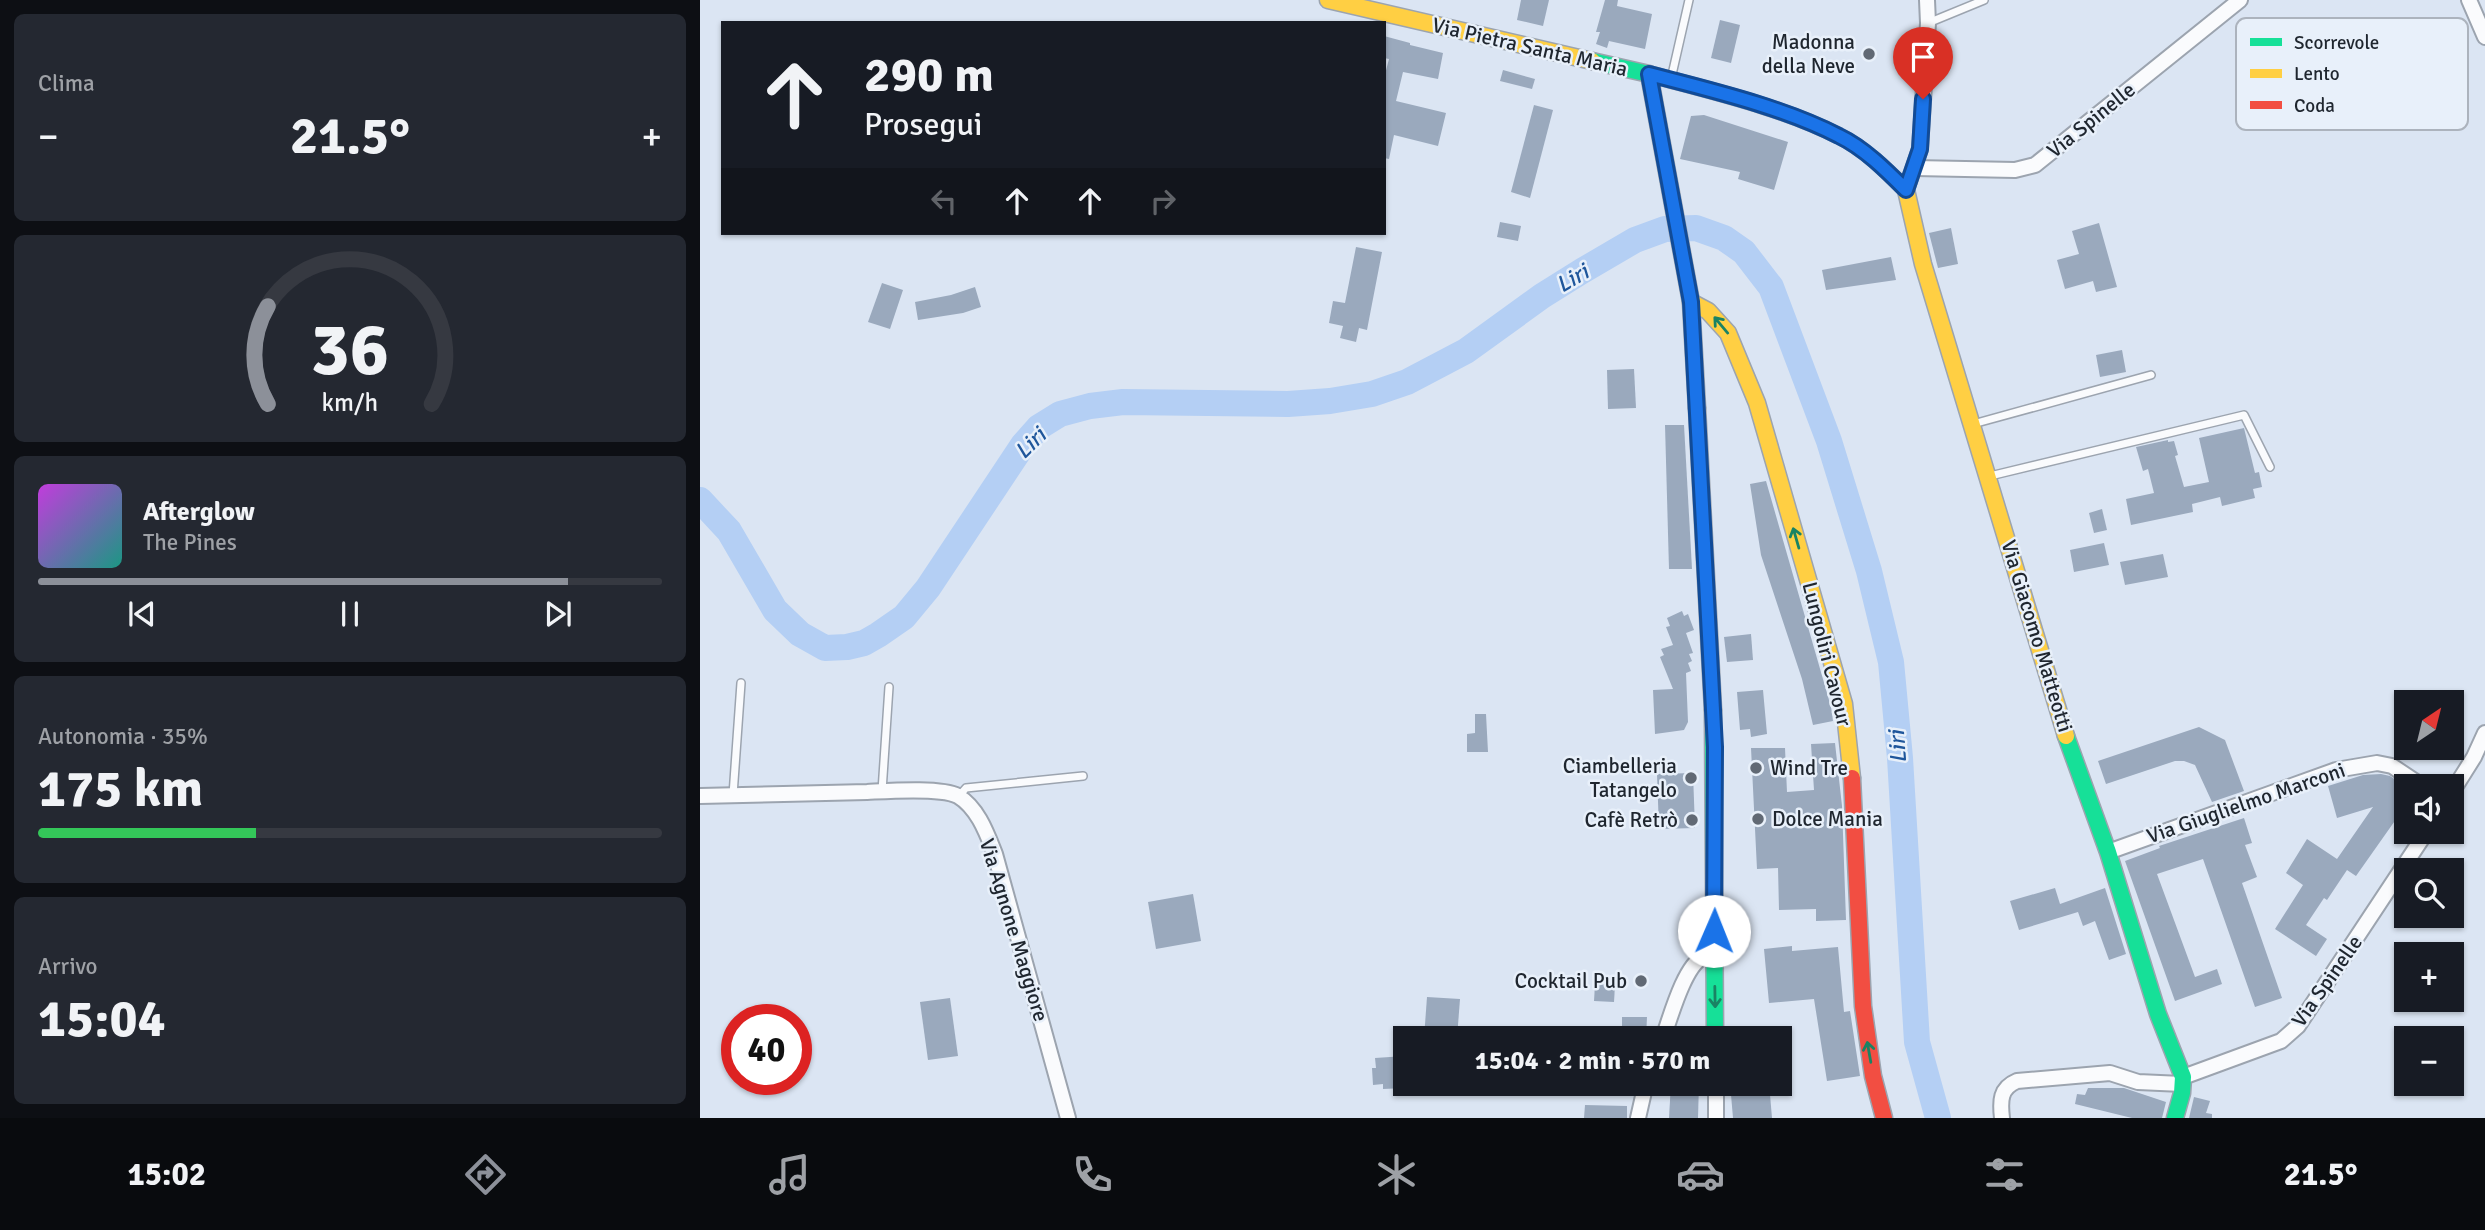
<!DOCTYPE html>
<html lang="it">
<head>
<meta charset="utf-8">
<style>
	:root { --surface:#171b24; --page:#242831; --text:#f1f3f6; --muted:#9ea1a6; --line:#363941; --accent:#8c9099 }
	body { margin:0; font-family:Signika,sans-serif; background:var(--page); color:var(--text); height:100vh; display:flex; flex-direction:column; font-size:26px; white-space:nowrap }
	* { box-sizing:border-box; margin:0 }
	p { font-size:23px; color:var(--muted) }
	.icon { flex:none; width:38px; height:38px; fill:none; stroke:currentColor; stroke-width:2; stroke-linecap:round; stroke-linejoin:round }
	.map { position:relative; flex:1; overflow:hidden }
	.drawer { display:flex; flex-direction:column; gap:14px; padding:14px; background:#0d0f14; width:700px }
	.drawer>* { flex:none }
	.guide { position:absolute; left:21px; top:21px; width:665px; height:214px; border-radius:0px; box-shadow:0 2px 5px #0004; background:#171b24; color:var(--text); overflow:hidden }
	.needle { width:46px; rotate:35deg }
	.tools { position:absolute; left:1694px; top:690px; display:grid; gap:14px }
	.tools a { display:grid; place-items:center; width:70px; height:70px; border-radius:0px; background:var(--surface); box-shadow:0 2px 5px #0004; font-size:35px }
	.speed { position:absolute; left:21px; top:1004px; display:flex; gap:14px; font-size:35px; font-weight:700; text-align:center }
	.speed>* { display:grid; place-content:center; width:91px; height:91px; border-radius:50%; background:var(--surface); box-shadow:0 2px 5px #0004; line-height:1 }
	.speed .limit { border:10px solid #d22; background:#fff; color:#111 }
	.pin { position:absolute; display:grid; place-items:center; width:60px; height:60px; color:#fff; margin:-72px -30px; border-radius:50% 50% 50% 0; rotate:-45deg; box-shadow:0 0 7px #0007 }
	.pin .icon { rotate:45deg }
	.me { position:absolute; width:77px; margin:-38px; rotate:1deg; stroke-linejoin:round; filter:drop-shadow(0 0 5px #0008) }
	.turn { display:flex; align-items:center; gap:24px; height:147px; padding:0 28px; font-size:32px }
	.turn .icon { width:91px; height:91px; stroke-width:2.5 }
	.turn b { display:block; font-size:49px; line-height:60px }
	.lanes { display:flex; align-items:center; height:66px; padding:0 28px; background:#0003; justify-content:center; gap:35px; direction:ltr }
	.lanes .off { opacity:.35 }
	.big { font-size:52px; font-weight:800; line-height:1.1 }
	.drawer .card { flex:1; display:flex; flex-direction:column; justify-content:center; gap:10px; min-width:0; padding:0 24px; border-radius:10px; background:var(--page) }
	.drawer .dial { align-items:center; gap:0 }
	.dial svg { height:182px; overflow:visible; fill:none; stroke:var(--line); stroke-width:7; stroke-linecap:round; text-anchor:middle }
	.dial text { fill:var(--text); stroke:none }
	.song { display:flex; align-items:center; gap:21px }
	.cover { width:84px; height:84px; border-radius:10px; background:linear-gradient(135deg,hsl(290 70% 55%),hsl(170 70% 35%)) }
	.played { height:7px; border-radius:4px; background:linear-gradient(90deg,var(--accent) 85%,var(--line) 85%) }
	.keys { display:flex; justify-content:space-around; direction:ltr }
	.heat { display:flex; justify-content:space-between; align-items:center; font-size:38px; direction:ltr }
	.charge { height:10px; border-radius:5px; background:linear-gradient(90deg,#34c759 35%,var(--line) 0) }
	.trip { position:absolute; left:693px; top:1026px; width:399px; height:70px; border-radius:0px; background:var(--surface); box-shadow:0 2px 5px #0004; font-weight:800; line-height:70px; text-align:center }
	.tab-bar { display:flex; height:112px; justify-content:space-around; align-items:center; background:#090b0e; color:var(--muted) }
	.tab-bar .icon { width:49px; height:49px }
	.tab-bar .on { color:var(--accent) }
	.tab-bar b { font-size:32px; color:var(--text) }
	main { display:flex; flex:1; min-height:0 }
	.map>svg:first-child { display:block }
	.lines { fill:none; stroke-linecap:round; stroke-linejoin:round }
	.river { stroke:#b4cff4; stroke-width:26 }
	.building { fill:#9aa9bd }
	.lane-casing { stroke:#9ca4af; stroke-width:10 }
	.street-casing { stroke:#9ca4af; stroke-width:18 }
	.fast-casing { stroke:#9ca4af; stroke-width:19 }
	.slow-casing { stroke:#9ca4af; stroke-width:19 }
	.jam-casing { stroke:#9ca4af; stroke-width:19 }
	.lane { stroke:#fafbfd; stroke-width:7 }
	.street { stroke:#fafbfd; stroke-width:14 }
	.fast { stroke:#16e098; stroke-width:16 }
	.slow { stroke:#ffcf43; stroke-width:16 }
	.jam { stroke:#f24e42; stroke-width:16 }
	.oneway { stroke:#1a8364 }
	.route-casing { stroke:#114b97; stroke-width:18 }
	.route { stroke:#1a73e8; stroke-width:12 }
	.poi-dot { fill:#616974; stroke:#e8f0fa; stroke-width:2.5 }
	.labels { text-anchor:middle; stroke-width:5; stroke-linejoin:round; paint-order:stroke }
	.poi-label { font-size:21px; fill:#1f262f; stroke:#e8f0fa; text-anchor:end }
	.street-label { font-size:21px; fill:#1f262f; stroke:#e8f0fa }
	.water-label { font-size:23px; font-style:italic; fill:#1f569b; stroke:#e8f0fa }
	.key { fill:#e8f0fa; stroke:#acb3bd; stroke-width:2 }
	.key-label { font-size:19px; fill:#1f262f }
</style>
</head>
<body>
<main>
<section class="drawer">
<div class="card"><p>Clima</p>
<div class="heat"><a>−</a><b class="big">21.5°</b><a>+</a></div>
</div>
<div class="card dial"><svg viewBox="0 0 100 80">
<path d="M14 69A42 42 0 1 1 86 69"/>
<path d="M14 69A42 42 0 0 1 14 26" stroke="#8c9099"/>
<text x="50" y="56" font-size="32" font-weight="700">36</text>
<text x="50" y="72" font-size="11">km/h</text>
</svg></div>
<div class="card">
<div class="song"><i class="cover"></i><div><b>Afterglow</b><p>The Pines</p></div></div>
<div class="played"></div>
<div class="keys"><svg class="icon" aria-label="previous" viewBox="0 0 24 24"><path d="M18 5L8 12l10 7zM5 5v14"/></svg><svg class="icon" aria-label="pause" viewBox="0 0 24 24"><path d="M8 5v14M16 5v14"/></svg><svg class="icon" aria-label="next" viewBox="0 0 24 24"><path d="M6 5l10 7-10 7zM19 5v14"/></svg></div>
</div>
<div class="card"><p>Autonomia · 35%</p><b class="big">175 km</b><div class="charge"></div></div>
<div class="card"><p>Arrivo</p><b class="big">15:04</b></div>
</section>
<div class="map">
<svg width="1785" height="1118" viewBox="0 0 1785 1118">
	<rect width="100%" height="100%" fill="#dbe5f3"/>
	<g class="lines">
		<path class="river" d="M0,500L29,531L75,610L100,634L125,648L147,647L164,643L178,635L204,617L228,588L323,445L339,427L360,414L390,406L423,402L588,404L630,401L672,394L707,382L766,351L842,296L882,271L935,240L965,229L996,228L1024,238L1044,252L1071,287L1129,441L1169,571L1191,662L1200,758L1217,1042L1238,1118"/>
	</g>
	<g class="building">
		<path d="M821,0H849L843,26L817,20Z"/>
		<path d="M905,0H918L917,6L952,14L945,49L909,41L907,48L896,44L900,32H896Z"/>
		<path d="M1020,20L1040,25L1031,63L1011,58Z"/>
		<path d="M684,36L710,43V45L743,53L738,79L703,72L696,101L746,113L738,146L694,135L689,159L684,158V78L689,59L684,58Z"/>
		<path d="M803,70L835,79L832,89L800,81Z"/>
		<path d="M834,105L853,110L830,198L811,192Z"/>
		<path d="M1004,115L1088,142L1074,190L1038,179L1040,172L980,159L991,116Z"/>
		<path d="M800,222L821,226L818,241L797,237Z"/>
		<path d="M1399,223L1417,287L1396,292L1393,281L1365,289L1357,260L1379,254L1372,231Z"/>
		<path d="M1251,228L1258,264L1238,268L1229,233Z"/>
		<path d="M656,247L682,252L667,330L659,328L656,342L640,338L643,326L629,323L633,301L645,303Z"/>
		<path d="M1191,257L1196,280L1126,290L1122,270Z"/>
		<path d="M182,283L203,290L190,329L168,322Z"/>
		<path d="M275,287L281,307L263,313L218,320L215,302L251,295Z"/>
		<path d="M1422,350L1426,372L1400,377L1396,355Z"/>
		<path d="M934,369L936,408L908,409L907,370Z"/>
		<path d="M965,425H984L992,569H969Z"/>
		<path d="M1544,428L1555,473L1559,472L1562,487L1553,489L1555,498L1522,506L1520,497L1492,504L1493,512L1431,525L1426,499L1454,493L1448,469L1443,471L1436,447L1468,440V442L1474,441L1478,455L1475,456L1484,487L1509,482L1499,438Z"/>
		<path d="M1066,481L1131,707L1133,721L1113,725L1102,679L1061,555L1050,484Z"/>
		<path d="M1402,509L1407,530L1394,533L1389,513Z"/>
		<path d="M1404,543L1409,565L1374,572L1370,550Z"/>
		<path d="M1463,554L1468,577L1425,585L1420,562Z"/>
		<path d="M982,611L984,616L988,614L994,630L986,633L993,653L989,654L992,661L988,663L991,671L986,673L988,722L984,730L955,734L953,690L973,689L960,657L964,655L961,649L973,645L966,627L970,626L967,618Z"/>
		<path d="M1051,634L1053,660L1027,662L1024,637Z"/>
		<path d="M1063,690L1067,734L1051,737L1050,729L1040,730L1037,692Z"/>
		<path d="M775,714H786L788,752H767V734L775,733Z"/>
		<path d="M1499,727L1525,740L1544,791L1512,802L1495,765L1484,761H1475L1406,784L1398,761Z"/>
		<path d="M1135,743L1142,806L1146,920L1116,921V909L1079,910L1078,868L1057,869L1051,748H1085L1087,792L1114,790L1111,744Z"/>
		<path d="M993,773L995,828L959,829L957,774Z"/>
		<path d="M1681,774L1690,776L1703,785L1706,790V820L1699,815L1656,876L1647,870L1627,900L1624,898L1606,925L1627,939L1616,956L1575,929L1603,885L1586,873L1607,839L1637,859L1673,807L1637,818L1628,786L1663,775Z"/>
		<path d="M1544,818L1552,843L1545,845L1557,877L1542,883L1582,998L1555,1007L1503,859L1457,874L1495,977L1517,969L1522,984L1475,1001L1425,861L1460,848L1459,846Z"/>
		<path d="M1355,888L1360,904L1405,888L1426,954L1409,960L1395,921L1383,926L1378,912L1319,930L1310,901Z"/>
		<path d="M493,894L501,941L456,949L448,902Z"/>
		<path d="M1092,946V951L1138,947L1144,1012L1150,1011L1160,1076L1127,1081L1114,999L1069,1003L1064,949Z"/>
		<path d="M895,984L915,985L914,1002L894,1001Z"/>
		<path d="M727,997L760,999L757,1038H724Z"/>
		<path d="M250,998L258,1056L228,1060L220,1002Z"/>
		<path d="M922,1017H947L946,1038H922Z"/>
		<path d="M705,1056V1088L683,1089V1084L673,1085L672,1068H676L675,1058Z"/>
		<path d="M971,1083H999L998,1118H969Z"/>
		<path d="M1030,1083H1069L1072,1118H1033Z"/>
		<path d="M1388,1088H1424L1466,1102L1462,1118H1432L1375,1104L1377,1094L1385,1095Z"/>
		<path d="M1494,1097L1510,1101L1506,1113L1512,1114V1118H1489Z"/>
		<path d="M885,1105L927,1106V1118H884Z"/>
	</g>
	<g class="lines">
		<g class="lane-casing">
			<g id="lane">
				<path d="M1228,23L1284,0"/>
				<path d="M971,79L989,0"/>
				<path d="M1273,424L1451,375"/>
				<path d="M1290,476L1544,415L1570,467"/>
				<path d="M182,791L189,687"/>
				<path d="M33,795L41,683"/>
				<path d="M259,796L266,788L383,776"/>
			</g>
		</g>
		<g class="street-casing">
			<g id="street">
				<path d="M1769,0L1785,37"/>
				<path d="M949,74C1011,91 1082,107 1139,136C1164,148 1186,170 1206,190L1220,149L1228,23L1227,0"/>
				<path d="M1215,168L1315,170L1335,165L1540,0"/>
				<path d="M1752,792L1774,757L1785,733"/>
				<path d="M0,796C56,795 111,793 167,792C188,791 241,787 258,796C278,808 287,834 295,854L368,1118"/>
				<path d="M1408,852L1636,770L1677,763L1692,766L1722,786"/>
				<path d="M963,1038C970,1019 984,966 1003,957C1006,956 1011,956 1014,956"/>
				<path d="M1483,1077L1581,1041L1598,1026L1727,831"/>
				<path d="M1016,1083V1118"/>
				<path d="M938,1118L946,1083"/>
				<path d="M1302,1118C1300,1101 1300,1088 1317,1081L1410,1073L1438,1082L1482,1084"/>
			</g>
		</g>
		<g class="fast-casing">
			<g id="fast">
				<path d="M892,61L949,74L991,302L997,408"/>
				<path d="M1013,710L1015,1038"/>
				<path d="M1366,736L1408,852L1458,1014L1483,1077L1482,1093L1475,1118"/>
			</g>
		</g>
		<g class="slow-casing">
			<g id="slow">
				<path d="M628,0L892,61"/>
				<path d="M1206,190L1223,264L1366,736"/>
				<path d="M991,302L1008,311L1028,333L1057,403L1144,704L1152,778"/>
			</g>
		</g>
		<g class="jam-casing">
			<g id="jam">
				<path d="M997,408L1013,710"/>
				<path d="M1152,778L1163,1006L1173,1076L1184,1118"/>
			</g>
		</g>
		<use href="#lane" class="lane"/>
		<use href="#street" class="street"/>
		<use href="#fast" class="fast"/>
		<use href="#slow" class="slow"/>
		<use href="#jam" class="jam"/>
	</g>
	<defs><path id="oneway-shaft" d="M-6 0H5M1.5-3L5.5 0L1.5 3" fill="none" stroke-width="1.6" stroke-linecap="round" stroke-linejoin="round" transform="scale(1.75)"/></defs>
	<g class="oneway">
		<use href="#oneway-shaft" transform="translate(1021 325) rotate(-130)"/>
		<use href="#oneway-shaft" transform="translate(1096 538) rotate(-106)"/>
		<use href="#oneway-shaft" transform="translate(1015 997) rotate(89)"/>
		<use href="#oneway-shaft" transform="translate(1169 1052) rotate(-100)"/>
	</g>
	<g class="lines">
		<g class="route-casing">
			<path id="route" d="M1014,931L1015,747L991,302L949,74C1010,90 1083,107 1139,136C1164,148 1186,170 1206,190L1220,149L1223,99"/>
		</g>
		<use href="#route" class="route"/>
	</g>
	<g class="poi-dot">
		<circle cx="1169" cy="54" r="7"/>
		<circle cx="1056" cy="768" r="7"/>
		<circle cx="991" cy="778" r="7"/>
		<circle cx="1058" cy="819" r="7"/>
		<circle cx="992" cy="820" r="7"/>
		<circle cx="941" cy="981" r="7"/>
	</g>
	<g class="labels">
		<g class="poi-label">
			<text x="1155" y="49">Madonna<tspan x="1155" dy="24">della Neve</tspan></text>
			<text x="977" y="773">Ciambelleria<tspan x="977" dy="24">Tatangelo</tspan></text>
			<text x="1070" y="775" text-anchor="start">Wind Tre</text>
			<text x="1072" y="826" text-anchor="start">Dolce Mania</text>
			<text x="978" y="827">Cafè Retrò</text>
			<text x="927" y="988">Cocktail Pub</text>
		</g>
		<g class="street-label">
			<text transform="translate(830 47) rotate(13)" y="7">Via Pietra Santa Maria</text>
			<text transform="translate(1391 120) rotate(-39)" y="7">Via Spinelle</text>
			<text transform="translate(1337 636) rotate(73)" y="7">Via Giacomo Matteotti</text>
			<text transform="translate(1127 654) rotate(76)" y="7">Lungoliri Cavour</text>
			<text transform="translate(1546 803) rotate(-19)" y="7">Via Giuglielmo Marconi</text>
			<text transform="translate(314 930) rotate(73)" y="7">Via Agnone Maggiore</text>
			<text transform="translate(1627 981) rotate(-55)" y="7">Via Spinelle</text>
		</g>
		<g class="water-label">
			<text transform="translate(872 278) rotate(-31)" y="8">Liri</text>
			<text transform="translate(330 443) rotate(-45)" y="8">Liri</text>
			<text transform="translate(1197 747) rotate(-94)" y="8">Liri</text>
		</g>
	</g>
	<rect x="1536" y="18" width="232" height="112" rx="10" class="key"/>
	<rect x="1550" y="38" width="32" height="8" fill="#16e098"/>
	<rect x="1550" y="69" width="32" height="9" fill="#ffcf43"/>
	<rect x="1550" y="101" width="32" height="8" fill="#f24e42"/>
	<g class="key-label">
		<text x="1594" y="49">Scorrevole</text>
		<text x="1594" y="80">Lento</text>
		<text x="1594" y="112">Coda</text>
	</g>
</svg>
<div class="tools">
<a><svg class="needle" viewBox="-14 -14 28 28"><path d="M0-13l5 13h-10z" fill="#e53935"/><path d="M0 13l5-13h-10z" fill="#9ea1a6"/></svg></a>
<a><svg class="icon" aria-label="sound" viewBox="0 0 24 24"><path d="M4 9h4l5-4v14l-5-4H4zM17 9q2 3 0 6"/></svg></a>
<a><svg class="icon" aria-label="search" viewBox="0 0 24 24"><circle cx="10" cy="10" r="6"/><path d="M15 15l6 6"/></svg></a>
<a>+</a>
<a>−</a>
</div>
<div class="speed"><div class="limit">40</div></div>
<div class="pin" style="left:1223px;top:99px;background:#d93025"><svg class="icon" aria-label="arrive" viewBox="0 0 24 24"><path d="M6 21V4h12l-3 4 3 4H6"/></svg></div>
<svg class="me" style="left:1014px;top:931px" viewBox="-20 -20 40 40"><circle r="19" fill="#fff"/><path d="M0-13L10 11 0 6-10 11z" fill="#1a73e8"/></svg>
<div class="trip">15:04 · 2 min · 570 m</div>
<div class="guide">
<div class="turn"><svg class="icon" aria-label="ahead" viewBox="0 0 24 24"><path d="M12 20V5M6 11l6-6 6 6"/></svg><div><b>290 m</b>Prosegui</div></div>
<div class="lanes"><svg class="icon off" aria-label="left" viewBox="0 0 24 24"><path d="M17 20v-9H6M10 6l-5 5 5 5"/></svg><svg class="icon" aria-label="ahead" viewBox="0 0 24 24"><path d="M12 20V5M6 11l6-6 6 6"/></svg><svg class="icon" aria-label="ahead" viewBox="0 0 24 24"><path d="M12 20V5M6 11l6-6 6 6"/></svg><svg class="icon off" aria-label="right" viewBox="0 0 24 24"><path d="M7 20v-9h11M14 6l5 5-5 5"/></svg></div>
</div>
</div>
</main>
<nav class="tab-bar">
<b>15:02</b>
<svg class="icon on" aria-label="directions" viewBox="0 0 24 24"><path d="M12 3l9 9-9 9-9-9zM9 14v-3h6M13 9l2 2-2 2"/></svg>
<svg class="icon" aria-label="music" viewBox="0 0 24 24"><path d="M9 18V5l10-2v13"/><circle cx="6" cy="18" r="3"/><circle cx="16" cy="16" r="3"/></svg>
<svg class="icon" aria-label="phone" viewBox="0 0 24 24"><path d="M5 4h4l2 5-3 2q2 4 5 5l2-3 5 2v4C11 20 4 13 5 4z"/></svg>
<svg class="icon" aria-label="climate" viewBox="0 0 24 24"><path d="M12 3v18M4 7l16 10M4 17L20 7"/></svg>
<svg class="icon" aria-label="car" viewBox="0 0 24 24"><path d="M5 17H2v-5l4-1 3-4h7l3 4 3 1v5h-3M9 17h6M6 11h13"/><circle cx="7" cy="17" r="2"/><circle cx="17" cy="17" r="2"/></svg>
<svg class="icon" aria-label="filters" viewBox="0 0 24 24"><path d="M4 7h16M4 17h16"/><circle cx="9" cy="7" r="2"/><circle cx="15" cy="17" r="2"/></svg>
<b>21.5°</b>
</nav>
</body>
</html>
